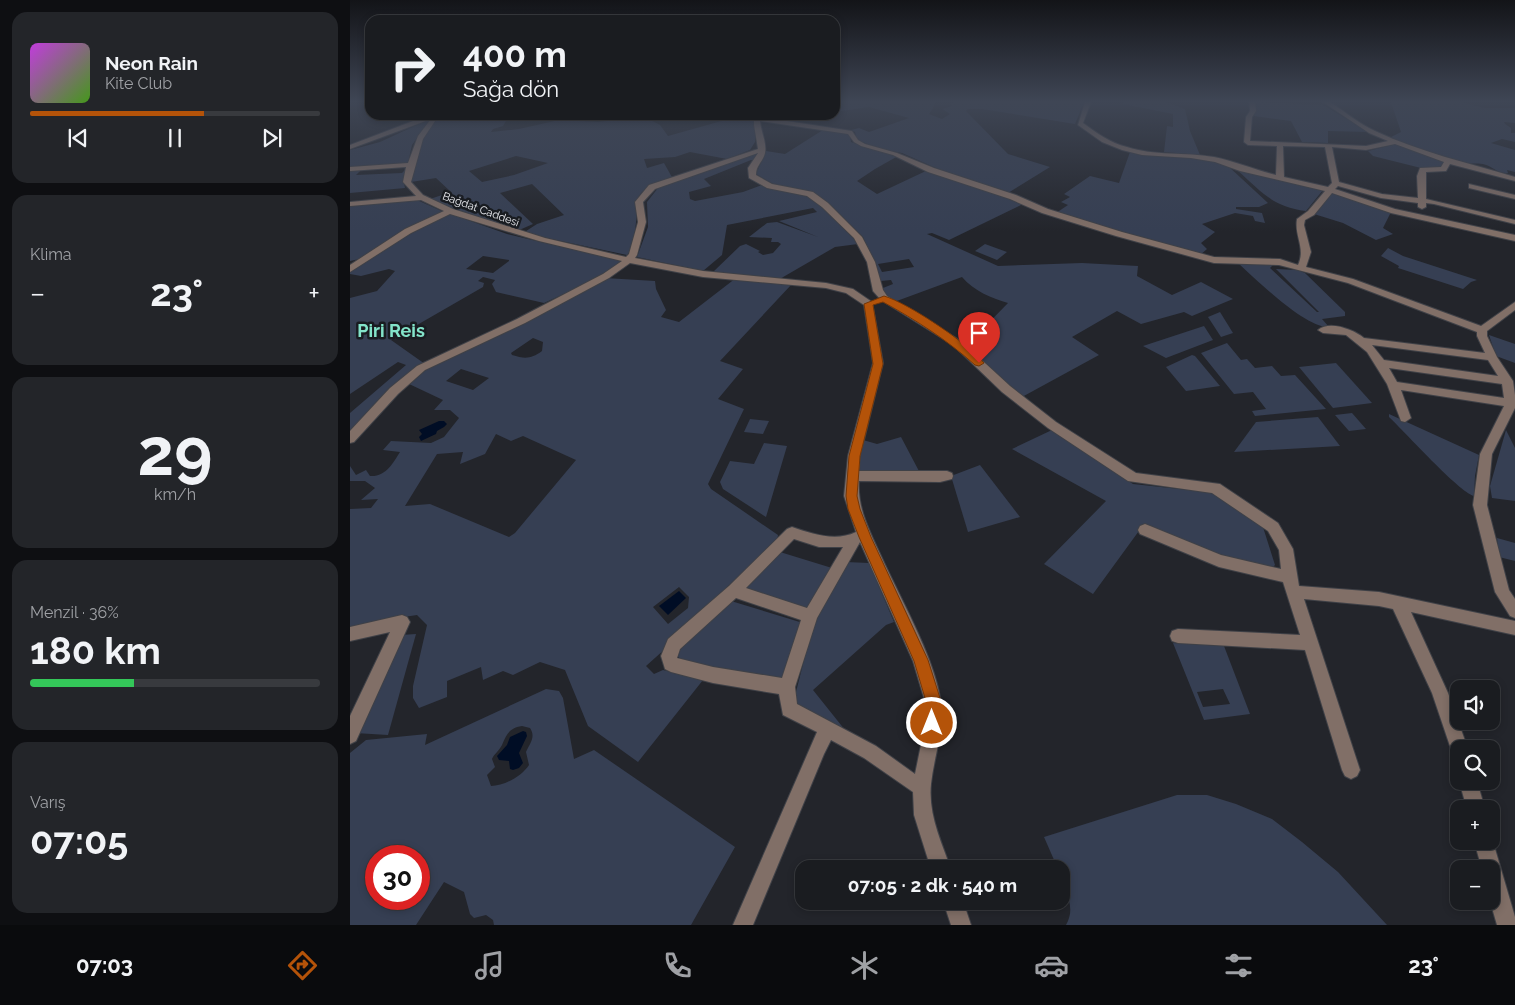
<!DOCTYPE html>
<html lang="tr">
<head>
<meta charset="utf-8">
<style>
	:root { --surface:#1a1c20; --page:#232529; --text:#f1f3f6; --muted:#9fa1a5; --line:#383a3e; --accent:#b45309 }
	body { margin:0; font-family:Raleway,sans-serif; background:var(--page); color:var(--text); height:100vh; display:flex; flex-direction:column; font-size:19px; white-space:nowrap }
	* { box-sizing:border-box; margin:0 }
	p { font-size:16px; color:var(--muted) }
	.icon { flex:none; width:28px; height:28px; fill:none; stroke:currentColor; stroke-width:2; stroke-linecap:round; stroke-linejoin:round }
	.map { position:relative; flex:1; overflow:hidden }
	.panel { display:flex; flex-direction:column; gap:12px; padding:12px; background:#0e0f12; width:350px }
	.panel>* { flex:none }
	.top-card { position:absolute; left:15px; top:15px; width:475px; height:105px; border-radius:15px; box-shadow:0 2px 8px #0003,0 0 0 1px var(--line); background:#1a1c20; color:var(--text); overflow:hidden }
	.tools { position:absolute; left:1100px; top:680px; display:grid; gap:10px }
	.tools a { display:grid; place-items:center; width:50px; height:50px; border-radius:10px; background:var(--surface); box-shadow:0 2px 8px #0003,0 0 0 1px var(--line); font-size:25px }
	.speed { position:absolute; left:15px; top:845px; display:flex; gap:10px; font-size:25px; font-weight:700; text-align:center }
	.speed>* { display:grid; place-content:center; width:65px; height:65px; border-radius:50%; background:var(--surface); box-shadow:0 2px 8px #0003,0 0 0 1px var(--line); line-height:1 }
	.speed .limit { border:8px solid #d22; background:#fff; color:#111 }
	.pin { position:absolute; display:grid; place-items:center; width:42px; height:42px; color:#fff; margin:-51px -21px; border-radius:50% 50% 50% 0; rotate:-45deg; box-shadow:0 0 5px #0007 }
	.pin .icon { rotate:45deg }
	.me { position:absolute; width:55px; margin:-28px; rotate:0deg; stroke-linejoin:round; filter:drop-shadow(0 0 4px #0008) }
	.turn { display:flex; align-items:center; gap:18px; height:105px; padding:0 15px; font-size:22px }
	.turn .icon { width:65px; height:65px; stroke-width:2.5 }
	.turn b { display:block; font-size:35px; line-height:42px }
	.big { font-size:38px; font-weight:700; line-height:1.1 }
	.panel .card { flex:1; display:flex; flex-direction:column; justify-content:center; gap:8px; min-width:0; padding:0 18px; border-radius:15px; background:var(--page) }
	.panel .dial { align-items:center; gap:0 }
	.dial b { font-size:65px; line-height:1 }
	.song { display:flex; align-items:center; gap:15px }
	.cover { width:60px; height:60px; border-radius:8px; background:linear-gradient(135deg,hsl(290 70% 55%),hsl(100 70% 35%)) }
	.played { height:5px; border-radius:2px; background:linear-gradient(90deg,var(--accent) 60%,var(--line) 60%) }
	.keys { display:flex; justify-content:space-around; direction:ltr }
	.heat { display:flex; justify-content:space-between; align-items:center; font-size:28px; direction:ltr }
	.charge { height:8px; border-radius:4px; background:linear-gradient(90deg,#34c759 36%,var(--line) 0) }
	.trip { position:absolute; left:445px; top:860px; width:275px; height:50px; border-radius:15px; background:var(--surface); box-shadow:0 2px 8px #0003,0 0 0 1px var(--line); font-weight:700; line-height:50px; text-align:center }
	.tab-bar { display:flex; height:80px; justify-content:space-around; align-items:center; background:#0a0b0d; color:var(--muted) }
	.tab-bar .icon { width:35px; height:35px }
	.tab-bar .on { color:var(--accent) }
	.tab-bar b { font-size:22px; color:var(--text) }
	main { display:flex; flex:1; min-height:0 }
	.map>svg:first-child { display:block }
	.green { fill:#363f53; fill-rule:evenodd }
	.water { fill:#000d25 }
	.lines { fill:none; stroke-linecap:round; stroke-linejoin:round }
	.minor-casing { stroke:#3f4147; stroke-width:2 }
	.minor { fill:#816f67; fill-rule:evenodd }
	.route { fill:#b45309; stroke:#753606 }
	.labels { text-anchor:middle; stroke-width:5; stroke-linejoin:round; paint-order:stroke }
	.far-street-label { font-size:11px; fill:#edeef2; stroke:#191c21 }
	.district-label { font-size:18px; font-weight:bold; fill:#83e4ca; stroke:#191c21 }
</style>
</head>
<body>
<main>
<section class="panel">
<div class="card">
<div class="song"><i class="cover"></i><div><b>Neon Rain</b><p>Kite Club</p></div></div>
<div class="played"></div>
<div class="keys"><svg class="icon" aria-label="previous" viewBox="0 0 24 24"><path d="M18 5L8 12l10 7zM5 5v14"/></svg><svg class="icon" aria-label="pause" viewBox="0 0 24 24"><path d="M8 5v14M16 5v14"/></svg><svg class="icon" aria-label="next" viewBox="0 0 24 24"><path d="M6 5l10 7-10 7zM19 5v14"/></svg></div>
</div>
<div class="card"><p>Klima</p>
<div class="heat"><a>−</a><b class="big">23°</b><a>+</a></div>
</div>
<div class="card dial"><b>29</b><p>km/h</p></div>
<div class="card"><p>Menzil · 36%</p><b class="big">180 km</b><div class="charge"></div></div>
<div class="card"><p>Varış</p><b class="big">07:05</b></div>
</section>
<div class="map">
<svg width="1165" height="925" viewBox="0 0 1165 925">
	<rect width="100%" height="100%" fill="#23252b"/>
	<g class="green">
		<path d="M485,102H585L583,108L579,114L592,119L600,114L592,109L602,106L599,104L603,102H734L725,124L632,109H618L616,111L658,154L700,167L658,193L604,176L552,153L531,149L507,140L505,132L501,130L509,128L519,132L559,118L519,107L485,112Z"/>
		<path d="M774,102H816L835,109L840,131L850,155L814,152L817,126L823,127V114L773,104Z"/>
		<path d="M906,102L973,105L1019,132L978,131V143L952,142L941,121L904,116Z"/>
		<path d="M1041,102H1110L1135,108H1165V123L1154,122L1155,124L1161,128V133H1165V142L1152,139L1141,143L1165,150V172L1157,170L1158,173C1147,174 1143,166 1133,164C1127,163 1120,164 1113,163C1090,157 1065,149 1043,139L1041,137L1051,132Z"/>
		<path d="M92,115H146L145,118L159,116L153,126L143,129L141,132L169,129L209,120L248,122L295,117L310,125L318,136L393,115H405V142L400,150L377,159L340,152L325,157L294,159L297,168L314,163L323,179C271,194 294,199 283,241C282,247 281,251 277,255L173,233L187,224L214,215L182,184L150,193L183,224L167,231L84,202L80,199L101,192L86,178L61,182C61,178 70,142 72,139C77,131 84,125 89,116ZM166,156L198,163L164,175L132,182L119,171Z"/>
		<path d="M80,119L62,145L58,163L0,168V150L30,142Z"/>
		<path d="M476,128L500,134L501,142L524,150L548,156L525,169L507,181L527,194L578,170L673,204L599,240L582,233L577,234L648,266L732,263L788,266L787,276L822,295L851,282L883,299L842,316L834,312L791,324L767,311L722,337L749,355L672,397L616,346L658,303C641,298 624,291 612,277L544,302L535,295L533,288L543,284L541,280L531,281L513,237L479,205L463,193L423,184L406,174L416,151L435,154ZM559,259L564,267L532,272L528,264Z"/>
		<path d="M1046,144L1095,161L1091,168H1071L1023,156L1018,151Z"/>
		<path d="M408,152L406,160H401L354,179L361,186L339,192L340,199L345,201L393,192L412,185L458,194L488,219L505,238L508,244L485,247L428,280L363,272L390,246L396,244L410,251L408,252L413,255L423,253L431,244L428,242H421L422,238L399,237L417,223L427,222L468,237L429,221L467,212L463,208L377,225L372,255L353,271L287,257L298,227L297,202L308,188Z"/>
		<path d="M780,152L854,158L878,166L918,203L909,207H886V209L912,213L915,223L905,221L903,216L885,213L852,224L865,232L851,243L857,249L850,255L706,213L718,205L711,202L720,197L714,194L740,176L769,183Z"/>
		<path d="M12,169L6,175L52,173L56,169L53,178L55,188L0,193V170Z"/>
		<path d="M887,170L973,190L956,211C921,206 912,192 887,170Z"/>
		<path d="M982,193L1041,212L1033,228L1043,234L1026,240L993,223L964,214Z"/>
		<path d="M67,200L94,212L14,258L0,261V205Z"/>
		<path d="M98,213L157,234L272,261L251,277L194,303L146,292L142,284L145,280L133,277L128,281L134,283L133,287L41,340L75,364L0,433V413L56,365L48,362L0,394V298L27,291L45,271L39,269L11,276L0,274V272L59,232ZM133,256L159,260V261L143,273L116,269Z"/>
		<path d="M635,244L657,252L647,260L625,251Z"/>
		<path d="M1038,248L1053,256L1127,280L1121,282L1113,289L1048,268L1049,266L1031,256Z"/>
		<path d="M910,261L923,265L920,268L967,312H969L926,269L948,270L955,273L995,312V316L972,319L979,327C955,328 908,281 889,264Z"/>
		<path d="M255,278L305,281L306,289L316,310L311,317L329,322L386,278L441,285L370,361L393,369L368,399L394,409L358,484L361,489L428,535L427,541L389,580C379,582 375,588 373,597L296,666L304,674L313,670L353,680L288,762L238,726L215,670L190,662L163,675L153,671L133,680L131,667L97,681V697L69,708L63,698V686L77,625L67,615L41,619L0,630V509L21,508L28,499L11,500L25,488L15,481H0V466L6,475L16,470L20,476C36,477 43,463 50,452L33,450L41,441L81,443L94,437L109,418L100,410H84L93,400L57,383L70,372ZM183,338L193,342L192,351C181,359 175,359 162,355L161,353ZM111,369L139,378L123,390L96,381ZM146,434L161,441L173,436L226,460L165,533L159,537L80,504L55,506L87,454L113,452L110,464L135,454ZM329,587L339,597L338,608L318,624L303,607Z"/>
		<path d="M870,312L883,333L871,337L858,317Z"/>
		<path d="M854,326L863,340L816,358L793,346Z"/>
		<path d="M1139,335L1165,344V363L1146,356Z"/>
		<path d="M877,343L891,360L897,359L905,368L922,366L931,376L945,375L976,409L905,416L902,411L916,409L903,392L884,394L851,353Z"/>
		<path d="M842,355L845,356L870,386L836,391L816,367Z"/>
		<path d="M986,363L1022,403L983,408L949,367Z"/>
		<path d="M1002,413L1016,429L999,431L985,415Z"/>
		<path d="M1039,414L1129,455L1125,476L1124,496C1109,492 1055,432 1039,417Z"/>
		<path d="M968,417L990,446L884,452L906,422Z"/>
		<path d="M400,419L419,421L413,434L394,432Z"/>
		<path d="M702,430L783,484L867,493L912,524L925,565L922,568L873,557L794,524L743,594L694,564L756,501L662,449Z"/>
		<path d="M1156,430L1165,448V501L1142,498L1140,486Z"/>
		<path d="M551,437L570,473L507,472L513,440L527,444Z"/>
		<path d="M414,443L437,446L416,517L373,489L370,482L380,461L404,464Z"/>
		<path d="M630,465L670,517L618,532L601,476Z"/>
		<path d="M1147,538L1165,543V561L1149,557Z"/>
		<path d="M430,552L482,568L458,611L395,588Z"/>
		<path d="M496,562L519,563L544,622L536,625L463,690L499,735L443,704L464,620Z"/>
		<path d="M381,601L453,623L433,681L365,668L330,659L327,655L333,645Z"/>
		<path d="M66,634L38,735L5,733L51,635Z"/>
		<path d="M823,643L874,646L900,714L854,720ZM873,689L880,704L853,707L847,692Z"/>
		<path d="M196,689L209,691L213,698L224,759L244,750L385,847L341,925H144L143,920L136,915L124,918L120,914L114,892L94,882L66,925H0V753L16,740L77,734L75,745ZM172,726L180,728C186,737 180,743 176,752L179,765C172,776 154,786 141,786L137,775L145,767L142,759C144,754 149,751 152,745C157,734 159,728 172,726ZM26,856H69V899H26Z"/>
		<path d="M827,795H857L886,804L922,819L952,842L988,872L1037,925H716C728,904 711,890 711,869H708L694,837Z"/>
	</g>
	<g class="water">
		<path d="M89,421H94L97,424L94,427L87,431L86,434L71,441L69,437L72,434L69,430Z"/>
		<path d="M329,591L336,598L318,615L309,606Z"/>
		<path d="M173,731L176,732L177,736L169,753L173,763L169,768L163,770L160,769L159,761L149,760L147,756L157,745L160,737Z"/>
	</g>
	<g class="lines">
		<g class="minor-casing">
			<g id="minor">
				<path d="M735,102H741L733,123C747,133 760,143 777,147C804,156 835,152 864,157C884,161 906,170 926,175L927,146L898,145L894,142L896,117L900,111L899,102H905L906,111L902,117L900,141L1016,146L1038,141L1019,133L973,102H980C994,111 1009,124 1025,131C1070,152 1118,163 1165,177V181L1100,164L1096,171L1076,172V199L1165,220V224L1084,204L1076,203V207L1072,209L1068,207V203L1031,198L988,186L985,189L1045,209L1165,235V241L1041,213L982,193L964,215L955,220L954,225L961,252L956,267L1003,279L1131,326L1165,302V310L1137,331V336L1147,357L1163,381L1165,395V408L1142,454L1137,505L1159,590L1165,599V618L1160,616L1145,592L1123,505L1130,454L1154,406L1051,390L1061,418L1055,422L1051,421L1037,384L1017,352L996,335L973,333L968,330C980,320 1004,330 1014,338L1135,353L1127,336V332L998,283L929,265L864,263L766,236L692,213L660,199L578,172L543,155L511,146L504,142L498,134L410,121C411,132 417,143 415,153C413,162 406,165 406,175L422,184L463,192L478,203L512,237L525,262L533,290L537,296L611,341L660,386L706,422L786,473L870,484L928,523L943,549L949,586L1029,592L1165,621V635L1061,612L1098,693L1118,749H1109V758L1103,755L1082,693L1043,609L1029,606L954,599L1010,770L1007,776L1001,779L995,776L992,770L955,650L828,643L822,641L820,636L822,631L828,629L950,635L933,582L869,567L790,534L788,530L790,526L795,524L800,526L871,555L931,569L929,550L918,531L862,493L778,481L698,428L652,392L603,345L531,300L523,291L517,262L504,238L472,207L457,196L417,188L399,178L398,168L408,153L305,189L293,202L296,222L287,255L285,258L353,271L476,283L503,289L522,302L533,363L510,456L509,471H597L602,473L603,476L602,479L590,482L509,481C507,508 520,532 531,556C550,598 582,653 590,697C596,727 584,755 581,784C578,814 591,841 601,869H581L564,815L563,792L514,758L481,740L474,754L403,925H383L467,732L433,715L429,694L363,683L321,672L315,669L311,656L318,639L379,586L437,529L442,527C462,534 486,542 506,532L494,496L498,456L523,363L514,305L496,293L476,288L353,277L280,263L259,278L175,323L75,370L48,394L4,442L0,443V431L40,388L67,366L167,319L253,274L272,261L189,241L100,214L61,233L0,272V265L55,229L94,211L71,200L0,206V202L66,196L53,182L56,167L0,171V167L58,163L68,136L81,119L0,149V145L79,115H89L73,139L61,182L73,195L103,209L195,238L276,257L279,254L288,222L285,202L299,185L408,149L404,125V115H410V117L502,131L508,140L515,144L547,153L584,168L666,195L698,209L772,232L864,257L930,259L948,265C956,248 944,236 947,219L958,211L975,191L890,171L865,162L841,158L792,155L772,150L752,142L728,125ZM1045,144L1094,162L1091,167L1070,168L1067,176L1068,198L1032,194L989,182L982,147L1016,150ZM933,146L975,147L982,183L978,187L934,177ZM1022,345L1138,360L1148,376L1034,360ZM1039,368L1152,384L1154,398L1047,382ZM444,539L469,547H493L457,608L396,588ZM510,542L563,661L574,698L573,735L565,774L526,746L447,704L445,687L467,618ZM386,598L451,620L432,678L363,667L327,658L330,649Z"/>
				<path d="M1119,184L1165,195V199L1119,188Z"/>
				<path d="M52,615L57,617L60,622L6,741L0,744V716L40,632L0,641V627Z"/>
				<path d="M1109,781H1127L1135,809H1117Z"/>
				<path d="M1141,835L1165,917V925H1147L1140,901L1141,869H1132L1124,841H1141Z"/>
				<path d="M593,901H613L621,925H601Z"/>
			</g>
		</g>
		<use href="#minor" class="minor"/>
	</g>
	<linearGradient id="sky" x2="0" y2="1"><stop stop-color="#131418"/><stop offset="0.44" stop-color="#3f4655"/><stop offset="1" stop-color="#3f4655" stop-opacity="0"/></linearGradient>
	<rect width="1165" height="231" fill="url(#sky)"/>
	<path class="route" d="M534,296C558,303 618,343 634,363L629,366L625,365C597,340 566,320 533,302L523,305L533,364L510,456L507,496L510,509L521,537L578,660L590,698V723L588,728L582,730L577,728L575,723V698L564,661L509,537L498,509L496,496L499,456L523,364L514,304Z"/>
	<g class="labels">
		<g class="far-street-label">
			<text transform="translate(131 209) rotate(20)" y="4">Bağdat Caddesi</text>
		</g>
		<g class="district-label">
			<text x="41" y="337">Piri Reis</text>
		</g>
	</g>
</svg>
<div class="tools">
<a><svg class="icon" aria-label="sound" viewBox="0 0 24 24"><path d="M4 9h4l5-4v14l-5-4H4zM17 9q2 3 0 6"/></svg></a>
<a><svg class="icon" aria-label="search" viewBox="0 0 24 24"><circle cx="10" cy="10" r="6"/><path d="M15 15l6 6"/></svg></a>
<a>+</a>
<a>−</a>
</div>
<div class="speed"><div class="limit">30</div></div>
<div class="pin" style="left:629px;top:363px;background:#d93025"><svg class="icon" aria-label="arrive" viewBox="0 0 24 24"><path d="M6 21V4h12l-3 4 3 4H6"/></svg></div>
<svg class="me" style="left:582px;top:723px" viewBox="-20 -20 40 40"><circle r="17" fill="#b45309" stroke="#fff" stroke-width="3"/><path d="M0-11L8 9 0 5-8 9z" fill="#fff"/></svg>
<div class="trip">07:05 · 2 dk · 540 m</div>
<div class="top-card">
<div class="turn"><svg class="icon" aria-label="right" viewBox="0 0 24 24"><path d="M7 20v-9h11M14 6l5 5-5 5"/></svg><div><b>400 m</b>Sağa dön</div></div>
</div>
</div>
</main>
<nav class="tab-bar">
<b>07:03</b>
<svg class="icon on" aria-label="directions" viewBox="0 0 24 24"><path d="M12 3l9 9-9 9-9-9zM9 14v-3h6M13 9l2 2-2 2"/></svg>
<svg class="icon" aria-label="music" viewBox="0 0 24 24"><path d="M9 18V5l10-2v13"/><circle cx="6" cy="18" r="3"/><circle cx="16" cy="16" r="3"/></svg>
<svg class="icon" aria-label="phone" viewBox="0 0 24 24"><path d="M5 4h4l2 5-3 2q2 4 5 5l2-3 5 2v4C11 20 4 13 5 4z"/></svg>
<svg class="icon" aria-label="climate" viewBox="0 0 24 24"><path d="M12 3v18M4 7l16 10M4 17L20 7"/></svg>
<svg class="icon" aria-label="car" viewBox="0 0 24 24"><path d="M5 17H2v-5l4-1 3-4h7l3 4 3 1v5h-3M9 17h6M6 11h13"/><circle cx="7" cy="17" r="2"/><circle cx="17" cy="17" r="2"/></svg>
<svg class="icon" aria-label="filters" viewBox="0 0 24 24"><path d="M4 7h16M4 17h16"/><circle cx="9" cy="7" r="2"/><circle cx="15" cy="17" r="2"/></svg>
<b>23°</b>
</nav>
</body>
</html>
